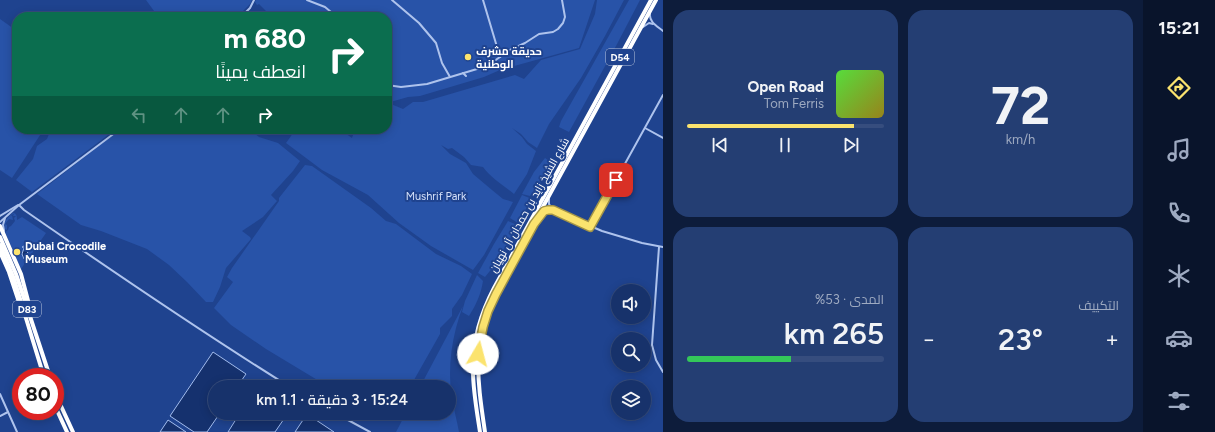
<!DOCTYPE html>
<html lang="ar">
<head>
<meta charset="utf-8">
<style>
	:root { --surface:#17326b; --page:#243e73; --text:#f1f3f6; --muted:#9eaac1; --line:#364d7e; --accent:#fbe36e }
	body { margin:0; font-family:Figtree,Cairo,sans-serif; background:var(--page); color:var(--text); direction:rtl; height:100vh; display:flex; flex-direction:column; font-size:15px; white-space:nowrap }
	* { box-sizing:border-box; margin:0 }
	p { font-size:13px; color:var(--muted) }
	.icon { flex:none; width:22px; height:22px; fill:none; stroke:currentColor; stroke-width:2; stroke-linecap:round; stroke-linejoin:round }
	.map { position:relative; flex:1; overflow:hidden; direction:ltr }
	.details { display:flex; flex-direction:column; gap:10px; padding:10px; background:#0d1c3b; width:480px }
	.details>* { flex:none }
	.top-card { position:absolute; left:12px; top:12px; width:380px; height:122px; border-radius:16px; box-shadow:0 2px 10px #0003,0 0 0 1px var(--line); direction:rtl; background:#0b6e4f; color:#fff; overflow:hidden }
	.tools { position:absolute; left:611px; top:284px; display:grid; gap:8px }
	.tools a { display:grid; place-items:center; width:40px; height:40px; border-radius:50%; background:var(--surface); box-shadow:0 2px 10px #0003,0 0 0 1px var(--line); font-size:20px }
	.speed { position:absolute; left:12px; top:368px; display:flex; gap:8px; font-size:20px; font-weight:700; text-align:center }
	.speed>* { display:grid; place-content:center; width:52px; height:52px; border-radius:50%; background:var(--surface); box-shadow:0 2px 10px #0003,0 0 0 1px var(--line); line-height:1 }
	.speed .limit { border:6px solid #d22; background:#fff; color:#111 }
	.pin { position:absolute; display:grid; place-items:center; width:34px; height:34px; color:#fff; margin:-17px; border-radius:8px; box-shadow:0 2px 6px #0006 }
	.me { position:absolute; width:44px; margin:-22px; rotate:8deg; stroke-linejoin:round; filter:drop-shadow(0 0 3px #0008) }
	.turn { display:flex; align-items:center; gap:14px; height:84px; padding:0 20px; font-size:18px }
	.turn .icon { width:52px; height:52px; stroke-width:2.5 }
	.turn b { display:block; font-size:28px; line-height:34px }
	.lanes { display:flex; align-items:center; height:38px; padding:0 20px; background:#0003; justify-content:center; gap:20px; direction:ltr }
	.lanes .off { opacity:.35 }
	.big { font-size:30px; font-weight:600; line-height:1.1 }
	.details .card { flex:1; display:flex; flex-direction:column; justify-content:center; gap:6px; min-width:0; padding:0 14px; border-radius:16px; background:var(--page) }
	.details .dial { align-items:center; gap:0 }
	.dial b { font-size:52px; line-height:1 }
	.song { display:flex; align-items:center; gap:12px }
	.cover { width:48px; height:48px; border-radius:6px; background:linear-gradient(135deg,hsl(110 70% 55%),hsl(50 70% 35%)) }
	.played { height:4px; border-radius:2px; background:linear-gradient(90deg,var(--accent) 85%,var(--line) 85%) }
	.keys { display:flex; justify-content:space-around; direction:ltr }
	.heat { display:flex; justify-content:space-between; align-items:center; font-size:22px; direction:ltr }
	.charge { height:6px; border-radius:3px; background:linear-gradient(90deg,#34c759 53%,var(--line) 0) }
	.details .tiles { flex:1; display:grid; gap:10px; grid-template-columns:repeat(2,1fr) }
	.trip { position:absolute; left:208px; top:380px; width:248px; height:40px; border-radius:20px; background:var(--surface); box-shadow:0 2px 10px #0003,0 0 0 1px var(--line); font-weight:600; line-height:40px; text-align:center; direction:rtl }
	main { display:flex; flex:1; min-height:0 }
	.dock { display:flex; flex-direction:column; width:72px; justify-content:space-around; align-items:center; background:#09142b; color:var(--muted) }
	.dock .icon { width:28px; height:28px }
	.dock .on { color:var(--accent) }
	.dock b { font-size:18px; color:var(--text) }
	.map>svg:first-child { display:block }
	.green { fill:#2853a8 }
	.water { fill:#15316e; stroke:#a2bcee }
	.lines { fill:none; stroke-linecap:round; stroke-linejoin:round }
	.minor { stroke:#aec3ed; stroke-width:2 }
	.highway { stroke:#fff; stroke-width:4 }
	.route-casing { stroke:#a39448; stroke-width:10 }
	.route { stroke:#fbe36e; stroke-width:7 }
	.poi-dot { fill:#fbe36e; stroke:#1f438f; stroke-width:1.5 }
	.labels { text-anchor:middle; stroke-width:4; stroke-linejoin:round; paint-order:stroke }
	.shield { fill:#1f438f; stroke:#bcc7dd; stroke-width:1 }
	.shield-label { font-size:10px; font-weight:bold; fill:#fff }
	.poi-label { font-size:11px; font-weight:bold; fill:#fff; stroke:#1f438f; text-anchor:start }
	.park-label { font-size:11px; fill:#d4e0f9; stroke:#1f438f }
	.street-label { font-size:11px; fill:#fff; stroke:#1f438f }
</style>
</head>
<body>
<main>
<nav class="dock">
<b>15:21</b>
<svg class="icon on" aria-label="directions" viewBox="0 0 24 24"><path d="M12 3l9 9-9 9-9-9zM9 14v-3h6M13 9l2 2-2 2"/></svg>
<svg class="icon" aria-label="music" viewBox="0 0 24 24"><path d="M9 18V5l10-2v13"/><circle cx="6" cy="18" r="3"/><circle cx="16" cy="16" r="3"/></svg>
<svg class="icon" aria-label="phone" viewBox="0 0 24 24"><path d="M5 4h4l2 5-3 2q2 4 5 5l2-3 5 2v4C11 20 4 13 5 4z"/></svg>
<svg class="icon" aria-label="climate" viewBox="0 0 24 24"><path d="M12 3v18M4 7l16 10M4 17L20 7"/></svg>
<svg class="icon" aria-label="car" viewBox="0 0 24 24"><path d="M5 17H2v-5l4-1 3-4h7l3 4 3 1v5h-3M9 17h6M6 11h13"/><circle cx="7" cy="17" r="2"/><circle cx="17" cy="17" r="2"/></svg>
<svg class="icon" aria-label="filters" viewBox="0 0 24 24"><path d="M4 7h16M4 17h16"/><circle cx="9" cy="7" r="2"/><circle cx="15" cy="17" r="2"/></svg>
</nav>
<section class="details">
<div class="tiles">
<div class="card dial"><b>72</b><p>km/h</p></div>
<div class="card">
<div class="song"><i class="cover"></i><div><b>Open Road</b><p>Tom Ferris</p></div></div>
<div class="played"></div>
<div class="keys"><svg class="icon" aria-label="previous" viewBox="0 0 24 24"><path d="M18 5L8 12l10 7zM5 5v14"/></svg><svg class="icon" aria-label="pause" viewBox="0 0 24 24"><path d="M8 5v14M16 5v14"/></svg><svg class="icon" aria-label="next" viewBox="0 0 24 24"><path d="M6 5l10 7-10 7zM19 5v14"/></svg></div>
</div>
<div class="card"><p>التكييف</p>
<div class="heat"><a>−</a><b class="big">23°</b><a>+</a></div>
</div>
<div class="card"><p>المدى · 53%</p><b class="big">265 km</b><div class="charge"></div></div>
</div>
</section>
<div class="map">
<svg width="663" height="432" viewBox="0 0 663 432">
	<rect width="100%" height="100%" fill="#1f438f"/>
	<g class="green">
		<path d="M146,0H252L250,4L237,17H171L164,11L157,15Z"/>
		<path d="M256,0H595L579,48L500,70L484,77L420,96L408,97L387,103V17H272L259,4L257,5L255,2Z"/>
		<path d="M597,0H624L605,36L581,78L549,124L537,148L528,142L521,134L512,128L522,137L527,144L536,151L527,174L514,194C503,185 491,178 483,167L471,165L464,157L452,148L448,149L441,145L450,154L466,163L473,174L492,190L503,199L513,202L484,255L473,270L431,246L399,223L368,195L322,170L286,143L296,129H339L352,138L354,132L350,129H387V105L391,104L403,109L413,102H423L515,75L524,79L541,60L580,49L595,14Z"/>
		<path d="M629,0H640L616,46L569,132L559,127L561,121Z"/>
		<path d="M0,19L17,31V129H44L12,178L0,170Z"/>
		<path d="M51,129H116L32,192L16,180L33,159L37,146L47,139Z"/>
		<path d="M121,129H249L259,137L278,143L300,161L293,171L271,195L277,201L263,217L242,231L250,237L251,239L226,268L220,287L213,302H206L187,282L169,265L147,249L101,231L81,225L37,194Z"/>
		<path d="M545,158L552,163L543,180L530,196L522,194L534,172Z"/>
		<path d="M305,165L312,166L371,208L386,221L396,224L436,254L461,266L472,274L462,295L452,309V316L440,328V334L410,387H329L266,349L231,325L214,308L233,282L227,277L232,268L279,201V198Z"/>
		<path d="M522,195L532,199L518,223L510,218Z"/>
		<path d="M13,213C17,213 17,217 17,220L22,217L46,233L21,269L5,232L8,230L9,227L11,226L15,221L14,218L16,216H13L14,214L11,215V216L12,215L13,220L9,219L5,224L7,225V230L5,229C3,222 7,218 13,213Z"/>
		<path d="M508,221L517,225L516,228L498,261L485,277L478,273L494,244Z"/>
		<path d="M477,275L483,281C481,294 476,305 469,316L462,312L465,301Z"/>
		<path d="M463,306C452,335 447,367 452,398C454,410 457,421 459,432H396L406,413H449V387H420Z"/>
	</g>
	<g class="water">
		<path d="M27,241L31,245L27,249L28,255L24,259L22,254L24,248L22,247L26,245L25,242Z"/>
		<path d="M213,352L246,374L237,387H215V413H220L207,432H194L170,416Z"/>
		<path d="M240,413H288L275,432H228Z"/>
		<path d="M307,414L334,432H295Z"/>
		<path d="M168,420L186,432H160Z"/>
	</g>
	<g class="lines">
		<g class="minor">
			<path d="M307,0L325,7L337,17"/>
			<path d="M392,0L419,23L436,43L442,63L450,77"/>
			<path d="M483,0L500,57"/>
			<path d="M650,14C649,22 657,26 663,31"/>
			<path d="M241,17L250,8L254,0"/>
			<path d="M643,27L649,23L653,24"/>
			<path d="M463,73L466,76"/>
			<path d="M387,85L401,87L427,84L487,66L510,50L525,43L539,34L553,32L558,29L563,23L565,17L562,0"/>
			<path d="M645,128L663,138"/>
			<path d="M549,199V204L552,209"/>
			<path d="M19,205L24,210C112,271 200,331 290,387"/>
			<path d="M541,215L546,210H553L602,231L642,243L663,247"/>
			<path d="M0,216L18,205"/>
			<path d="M0,222L19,205L120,129"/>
			<path d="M590,227L663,95"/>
			<path d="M4,231L3,225L5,218"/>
			<path d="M659,247L652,345L656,360L663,372"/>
			<path d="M0,394L17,432"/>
			<path d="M335,413L370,432"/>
			<path d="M0,416L8,412"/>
		</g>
		<g class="highway">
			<path d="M0,226L21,274L31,312"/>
			<path d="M0,237L16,274L50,377"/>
			<path d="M0,245L14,279L44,377"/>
			<path d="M0,252L9,272L21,308"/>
			<path d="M55,393L73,432"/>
			<path d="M55,406L67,432"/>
			<path d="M480,432C477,412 473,391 473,371C472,342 481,313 494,288L651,0"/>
			<path d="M485,432C477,378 471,340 498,289L656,0"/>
		</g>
	</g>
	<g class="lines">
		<g class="route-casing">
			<path id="route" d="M478,354L483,327L488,311L496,294L534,224L544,211L548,210H553L590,227L616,180"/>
		</g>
		<use href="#route" class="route"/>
	</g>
	<g class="poi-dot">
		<circle cx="468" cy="57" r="4"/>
		<circle cx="17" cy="252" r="4"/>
	</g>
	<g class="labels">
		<g class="shield">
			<rect x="606" y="49" width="28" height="16" rx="3"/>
			<rect x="13" y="301" width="28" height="16" rx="3"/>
		</g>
		<g class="shield-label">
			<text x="620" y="61">D54</text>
			<text x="27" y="313">D83</text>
		</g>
		<g class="poi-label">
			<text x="476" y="55">حديقة مشرف<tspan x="476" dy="13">الوطنية</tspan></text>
			<text x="25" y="250">Dubai Crocodile<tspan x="25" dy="13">Museum</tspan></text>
		</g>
		<g class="park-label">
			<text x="436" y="200">Mushrif Park</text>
		</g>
		<g class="street-label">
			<text transform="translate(529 205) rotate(-61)" y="4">شارع الشيخ زايد بن حمدان آل نهيان</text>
		</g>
	</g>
</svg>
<div class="tools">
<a><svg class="icon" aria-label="sound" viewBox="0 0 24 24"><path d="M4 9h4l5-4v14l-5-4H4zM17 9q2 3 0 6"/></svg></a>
<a><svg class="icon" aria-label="search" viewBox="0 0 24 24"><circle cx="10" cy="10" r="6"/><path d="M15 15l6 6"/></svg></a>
<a><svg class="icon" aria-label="layers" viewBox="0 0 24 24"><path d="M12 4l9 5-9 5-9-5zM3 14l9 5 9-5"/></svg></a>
</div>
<div class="speed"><div class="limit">80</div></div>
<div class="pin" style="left:616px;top:180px;background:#d93025"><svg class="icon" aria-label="arrive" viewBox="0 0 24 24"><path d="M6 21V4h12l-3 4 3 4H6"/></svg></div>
<svg class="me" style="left:478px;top:354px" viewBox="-20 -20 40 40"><circle r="19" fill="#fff"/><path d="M0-13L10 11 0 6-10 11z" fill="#fbe36e"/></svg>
<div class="trip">15:24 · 3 دقيقة · 1.1 km</div>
<div class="top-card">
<div class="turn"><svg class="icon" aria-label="right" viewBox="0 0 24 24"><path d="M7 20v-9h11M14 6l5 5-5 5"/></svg><div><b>680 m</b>انعطف يمينًا</div></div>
<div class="lanes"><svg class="icon off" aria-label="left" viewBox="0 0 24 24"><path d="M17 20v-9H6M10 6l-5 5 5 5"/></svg><svg class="icon off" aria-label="ahead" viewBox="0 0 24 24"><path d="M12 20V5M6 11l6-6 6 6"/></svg><svg class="icon off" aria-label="ahead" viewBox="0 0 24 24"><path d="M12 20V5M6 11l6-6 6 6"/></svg><svg class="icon" aria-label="right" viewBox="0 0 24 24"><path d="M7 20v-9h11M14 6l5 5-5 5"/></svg></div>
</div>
</div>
</main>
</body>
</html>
